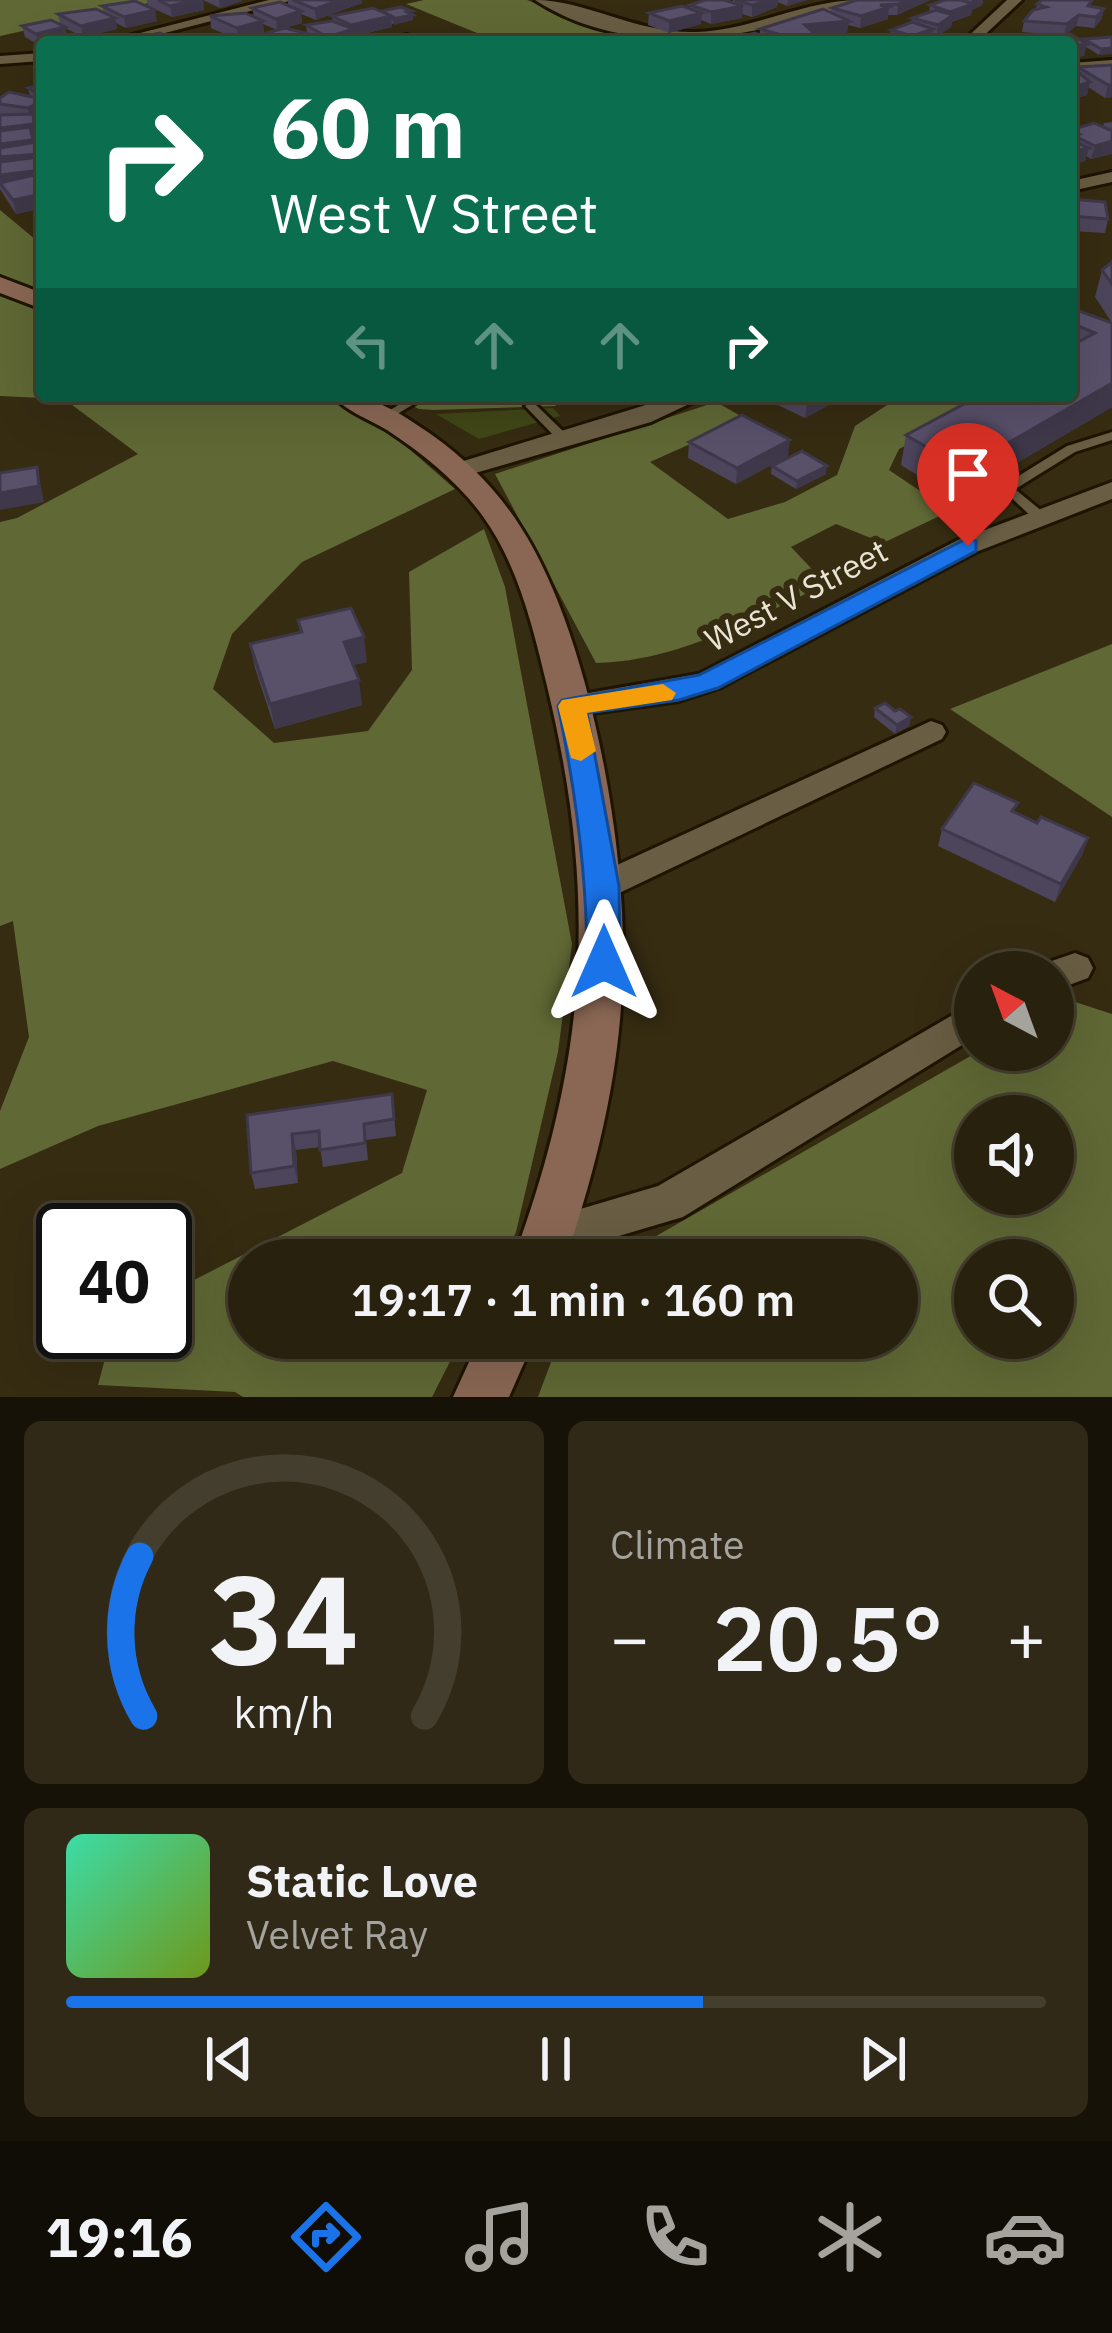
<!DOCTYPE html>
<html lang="en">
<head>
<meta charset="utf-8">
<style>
	:root { --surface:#28210e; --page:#302917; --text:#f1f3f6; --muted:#a5a39e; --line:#443e2e; --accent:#1a73e8 }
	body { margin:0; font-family:"IBM Plex Sans",sans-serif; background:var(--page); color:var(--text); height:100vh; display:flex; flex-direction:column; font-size:45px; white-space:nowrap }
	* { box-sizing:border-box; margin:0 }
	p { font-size:39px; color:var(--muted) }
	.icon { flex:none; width:66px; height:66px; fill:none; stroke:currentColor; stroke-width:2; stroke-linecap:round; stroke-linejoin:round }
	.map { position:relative; height:1397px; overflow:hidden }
	.details { display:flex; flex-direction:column; gap:24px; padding:24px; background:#161208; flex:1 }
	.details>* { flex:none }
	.guide { position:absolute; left:36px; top:36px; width:1041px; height:366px; border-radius:12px; box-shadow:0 12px 48px #0002,0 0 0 3px var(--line); background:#0b6e4f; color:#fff; overflow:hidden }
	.needle { width:78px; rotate:319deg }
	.buttons { position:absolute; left:954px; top:951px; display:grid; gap:24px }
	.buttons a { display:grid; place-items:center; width:120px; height:120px; border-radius:50%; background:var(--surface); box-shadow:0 12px 48px #0002,0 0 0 3px var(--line); font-size:60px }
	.speed { position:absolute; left:36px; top:1203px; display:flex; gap:24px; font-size:60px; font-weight:700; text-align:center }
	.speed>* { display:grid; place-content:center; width:156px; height:156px; border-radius:50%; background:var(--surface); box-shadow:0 12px 48px #0002,0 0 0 3px var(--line); line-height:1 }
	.speed .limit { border:6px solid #111; border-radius:18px; background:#fff; color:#111 }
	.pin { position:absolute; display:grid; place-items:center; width:102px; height:102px; color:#fff; margin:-123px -51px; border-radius:50% 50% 50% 0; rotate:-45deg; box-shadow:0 0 12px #0007 }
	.pin .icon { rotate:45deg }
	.me { position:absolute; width:132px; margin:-66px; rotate:0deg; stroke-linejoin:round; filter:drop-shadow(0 0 9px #0008) }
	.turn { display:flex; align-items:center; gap:42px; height:252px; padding:0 36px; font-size:54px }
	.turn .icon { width:156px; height:156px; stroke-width:2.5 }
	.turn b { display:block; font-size:84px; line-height:102px }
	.lanes { display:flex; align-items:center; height:114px; padding:0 36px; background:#0003; justify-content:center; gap:60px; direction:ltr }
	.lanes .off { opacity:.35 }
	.big { font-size:90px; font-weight:600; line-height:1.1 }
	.details .card { flex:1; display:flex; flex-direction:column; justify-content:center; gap:18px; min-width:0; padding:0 42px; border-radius:18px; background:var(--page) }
	.details .dial { align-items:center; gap:0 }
	.dial svg { height:312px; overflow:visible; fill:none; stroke:var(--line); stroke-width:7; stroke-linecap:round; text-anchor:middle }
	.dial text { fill:var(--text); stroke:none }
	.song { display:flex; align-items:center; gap:36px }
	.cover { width:144px; height:144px; border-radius:18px; background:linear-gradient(135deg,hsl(160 70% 55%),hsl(80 70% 35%)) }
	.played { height:12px; border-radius:6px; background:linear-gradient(90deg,var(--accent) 65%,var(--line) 65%) }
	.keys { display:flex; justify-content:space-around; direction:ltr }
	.heat { display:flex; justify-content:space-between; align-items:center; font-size:66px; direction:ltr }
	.details .tiles { flex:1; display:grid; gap:24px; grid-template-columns:1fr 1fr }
	.card:last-child { grid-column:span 2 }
	.trip { position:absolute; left:228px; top:1239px; width:690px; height:120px; border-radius:60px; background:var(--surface); box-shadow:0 12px 48px #0002,0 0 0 3px var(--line); font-weight:600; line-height:120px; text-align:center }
	.dock { display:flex; height:192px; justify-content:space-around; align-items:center; background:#100d06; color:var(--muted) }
	.dock .icon { width:84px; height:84px }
	.dock .current { color:var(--accent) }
	.dock b { font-size:54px; color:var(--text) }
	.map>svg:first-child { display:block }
	.green { fill:#404717 }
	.forest { fill:#606835; fill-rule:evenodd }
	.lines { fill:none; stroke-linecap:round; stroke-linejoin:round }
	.lane-casing { stroke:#1e1400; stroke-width:6 }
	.street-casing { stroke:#1e1400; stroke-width:6 }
	.secondary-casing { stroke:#1e1400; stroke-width:6 }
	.lane { fill:#695d43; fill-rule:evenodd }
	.street { fill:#695d43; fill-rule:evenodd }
	.secondary { fill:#8a6754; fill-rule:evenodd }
	.wall { fill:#4d455b; fill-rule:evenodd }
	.shaded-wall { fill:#3e384a }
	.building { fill:#59506a; stroke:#3e384a; stroke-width:3 }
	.route { fill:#1a73e8; stroke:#114b97; stroke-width:3 }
	.slow { fill:#f59e0b }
	.labels { text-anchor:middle; stroke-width:12; stroke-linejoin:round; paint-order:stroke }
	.street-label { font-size:33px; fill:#eae4d5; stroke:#362c12 }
</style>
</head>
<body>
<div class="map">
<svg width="1112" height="1397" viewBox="0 0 1112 1397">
	<rect width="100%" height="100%" fill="#362c12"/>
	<path class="green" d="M553,408L560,416L479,439L436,414Z"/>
	<g class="forest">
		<path d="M0,0H163L0,36Z"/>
		<path d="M424,0H527L634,42H499L406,4Z"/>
		<path d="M0,210L42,245V293L0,274Z"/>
		<path d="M0,293L42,309V396H326L399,440L455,489L302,562L232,634L213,689L274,743L368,731L412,670L409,572L484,529L505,587L572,944L558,1052L516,1232L502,1260H249V1338H462L432,1397H243L235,1392L98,1385L112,1332H165V1295L402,1173L427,1090L333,1061L98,1126L0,1169V1111L29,1037L13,921L0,926V522L17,518L138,454L64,399L0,396Z"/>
		<path d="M393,396H565L555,406L434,410L419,409Z"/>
		<path d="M901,396H1003L899,449L889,470L950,511L883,543L836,524L791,547L826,584C752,619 679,661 596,663L495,474L716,402L746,419L650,462L728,519L785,502L837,475L855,426Z"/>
		<path d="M1112,644V817L950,709Z"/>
		<path d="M1069,1000L1112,1014V1397H538L560,1338H897V1260H589L601,1233L637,1247L981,1050H1053V1009ZM975,1116H1053V1194H975ZM975,1260H1053V1338H975Z"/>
	</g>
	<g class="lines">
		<g class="lane-casing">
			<g id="lane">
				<path d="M413,396H427L389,419L385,421L379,417Z"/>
				<path d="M531,403L535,404L568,436V442H560L527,408L525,406Z"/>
				<path d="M1112,432V440L1075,452L1017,488L1016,490L1043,512L1044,515L1043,518H1033L1004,491L1007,483L1067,446Z"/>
			</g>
		</g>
		<g class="street-casing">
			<g id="street">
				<path d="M269,0H293L130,42H105Z"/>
				<path d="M535,0C587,0 636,34 697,32C753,30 805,0 860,0C842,10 818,15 798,20C713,44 613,51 535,0Z"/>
				<path d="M1007,0H1022L977,42H962Z"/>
				<path d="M407,35L412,42H384L386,39Z"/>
				<path d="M42,53V61L0,64V56Z"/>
				<path d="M1112,60V70L1071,73V63Z"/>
				<path d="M1112,172V182L1071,191V181Z"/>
				<path d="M675,396H706L651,422L465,476L456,478L444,471L447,466Z"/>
				<path d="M1112,482V499L976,552L719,688L679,701L571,716L556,706L571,696L699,674L958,540Z"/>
				<path d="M931,721L942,725L946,732L942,739L615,895L603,899L591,895L586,886L591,877Z"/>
				<path d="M1075,953L1088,958L1093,968L1088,978L1053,991V972H1037L1040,965Z"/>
				<path d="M975,1002V1037L683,1217L548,1257L533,1251L527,1237L533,1223L658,1186Z"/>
			</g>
		</g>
		<g class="secondary-casing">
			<g id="secondary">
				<path d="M0,277L42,293V309L0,293Z"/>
				<path d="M333,396C376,396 397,411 432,435C467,460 497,490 520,526C589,632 626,841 623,966C621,1068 598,1164 565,1260H513C588,1057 598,896 547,686C533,628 518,564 482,515C457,481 422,453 387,430C370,420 346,411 333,396Z"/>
				<path d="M480,1338H535L509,1397H453Z"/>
			</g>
		</g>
		<use href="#lane" class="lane"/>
		<use href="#street" class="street"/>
		<use href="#secondary" class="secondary"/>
	</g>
	<g class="wall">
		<path d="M147,0H242V1L220,8L203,0L204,10L172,17L148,6Z"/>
		<path d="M288,0H362V3L316,20L301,14L302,23L286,28L307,33L306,25L333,21L332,16L412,11L413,20L392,24V27L355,36V40L349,42H232V40L236,39L211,28L210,16L254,17L252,8L288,6ZM263,24L277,30L270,32V36L264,32Z"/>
		<path d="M733,0H807L787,6L778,2L777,7L752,17L742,14V18L711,24L701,20V24L669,33L648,25L649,13L690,8V5L733,3Z"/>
		<path d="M857,0H930L897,15H888V19L860,28L848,25L847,33L813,36V42H732V40L760,35V29L831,13L832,8Z"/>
		<path d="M945,0H983L982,5L972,10L971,15L952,22L951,27L936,37L932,36L931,40L927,42L890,35L891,30L911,23L912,18L929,13L930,5Z"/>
		<path d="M1037,4L1104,9L1101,20L1094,28L1076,26L1066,34L1084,42V39L1112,37L1099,55L1086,47L1084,56L1071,57V42H1042L1043,37L1058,35L1022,32L1024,21L1036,9Z"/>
		<path d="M102,6L157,21L126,28L116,23L117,29L83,37L65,28L68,39L39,45L25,37L22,26L60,25L58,14L104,12Z"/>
		<path d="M1112,65V97L1105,98L1088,87L1087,95L1071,100V69L1077,72L1078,67Z"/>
		<path d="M42,85V116L34,119L37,137L33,138L42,162V216L39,209L16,214L0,189V98L30,96L28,88Z"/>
		<path d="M1112,122V154L1091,159L1086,156L1085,161L1071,165V130L1103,127L1104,123Z"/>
		<path d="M1071,199L1108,219L1105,233L1071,231Z"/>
		<path d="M1112,262V407L956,499L901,465L906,435L1071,396V308L1112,323L1095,297L1102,270Z"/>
		<path d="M772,396H838V400L805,418L772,402Z"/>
		<path d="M689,442L788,456L736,484L688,458Z"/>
		<path d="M772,466L826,474L796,489L771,474Z"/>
		<path d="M298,620L367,662L353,665L362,705L275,729L255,668L250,644L300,633Z"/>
		<path d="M875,708L895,711L911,717L909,726L895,734L874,717Z"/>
		<path d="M1015,812L1037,823L1088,838L1082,855L1055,902L938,846L942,829Z"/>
		<path d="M392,1094L396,1136L366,1140L368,1160L323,1167L320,1147L296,1150L298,1183L255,1189L251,1173L247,1115Z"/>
	</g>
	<g class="shaded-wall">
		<path d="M196,0H203L204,10L172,17L170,6Z"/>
		<path d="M219,0H242V1L220,8Z"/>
		<path d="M339,0H362V3L316,20L315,9Z"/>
		<path d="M765,0H778L777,7L752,17V5Z"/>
		<path d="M788,0H807L787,6Z"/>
		<path d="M907,0H930L897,15L898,4Z"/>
		<path d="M972,0H983L982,5L972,10L971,15L952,22L951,27L936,37L938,25L949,18L950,12L971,4Z"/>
		<path d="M743,6L742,18L711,24V12Z"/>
		<path d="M889,7L888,19L860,28L861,16Z"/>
		<path d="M1104,9L1101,20L1094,28L1096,17Z"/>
		<path d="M155,10L157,21L126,28L124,17Z"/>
		<path d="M301,11L302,23L277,30L276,19Z"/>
		<path d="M412,11L413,20L394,25L393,19Z"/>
		<path d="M702,13L701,24L669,33V21Z"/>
		<path d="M1079,15L1076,26L1064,36L1067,24Z"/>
		<path d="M391,16L392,27L355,36V40L349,42H328L327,37L352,29L351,25Z"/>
		<path d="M115,18L117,29L83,37L81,26Z"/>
		<path d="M263,21L264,32L238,40L237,28Z"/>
		<path d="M849,21L847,33L813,36V42H795L805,25Z"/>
		<path d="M65,27L68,39L42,42V45H39L36,34Z"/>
		<path d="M933,29L931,40L911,42L912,36Z"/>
		<path d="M1087,44L1084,56L1071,57V46Z"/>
		<path d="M1112,48V54L1099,55L1101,49Z"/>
		<path d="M1090,82L1087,95L1071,100V88Z"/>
		<path d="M1108,85H1112V97L1105,98Z"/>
		<path d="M42,102V116L34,119L37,137L0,141V128L31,121L28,108Z"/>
		<path d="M33,140L36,153L0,157V144Z"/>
		<path d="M1112,141V154L1091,159L1095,146Z"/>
		<path d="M1089,148L1085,161L1071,165V152Z"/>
		<path d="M40,154L42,167L0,171V157Z"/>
		<path d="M42,170V184L0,183V175Z"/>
		<path d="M42,194V203L37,202L39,209L16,214L13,200Z"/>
		<path d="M1112,383V407L956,499L963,469Z"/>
		<path d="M819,396H838V400L805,418L807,403Z"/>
		<path d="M790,440L788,456L736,484L737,468Z"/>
		<path d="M827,466L826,474L796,489L797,481Z"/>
		<path d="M37,467L44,502L0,510V493Z"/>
		<path d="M364,637L367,662L347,666L344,642Z"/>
		<path d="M359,680L362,705L275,729L270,704Z"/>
		<path d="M911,717L909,726L895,734L897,725Z"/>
		<path d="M1088,838L1082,855L1055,902L1061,884Z"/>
		<path d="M292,1134L296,1150L298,1183L294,1166Z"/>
	</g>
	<g class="building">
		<path d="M158,0H196L170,6Z"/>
		<path d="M293,0H339L315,9Z"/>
		<path d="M705,0H724L743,6L711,12L690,5Z"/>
		<path d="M735,0H765L768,1L752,5Z"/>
		<path d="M857,0H907L898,4L880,5L889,7L861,16L832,8Z"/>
		<path d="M945,0H961L973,4L950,12L930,5Z"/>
		<path d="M1042,0H1092L1088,6L1104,9L1096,17L1079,15L1067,24L1024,21L1033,10L1046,7L1037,4Z"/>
		<path d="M135,1L155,10L124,17L102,6Z"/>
		<path d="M280,2L301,11L276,19L252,8Z"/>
		<path d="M682,6L702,13L669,21L649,13Z"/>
		<path d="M401,7L412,11L407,12L413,15L393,19L391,16L381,11Z"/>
		<path d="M373,8L391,16L351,25L332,16Z"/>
		<path d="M96,9L115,18L81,26L58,14Z"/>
		<path d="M823,9L849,21L805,25L814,33L796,39L760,29Z"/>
		<path d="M936,10L953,15L938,25L912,18Z"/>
		<path d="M245,13L263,21L237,28L210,16Z"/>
		<path d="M51,20L65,27L36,34L22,26Z"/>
		<path d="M332,21L354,29L327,37L306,25Z"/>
		<path d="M912,22L933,29L912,36L891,30Z"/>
		<path d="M285,28L321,37L297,42H238L232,40L263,33L272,36L277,35L270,32Z"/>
		<path d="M160,33L179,42H129L125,40Z"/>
		<path d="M754,33L779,42L732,40Z"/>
		<path d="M892,34L915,41L874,42Z"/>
		<path d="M1070,34L1087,44L1071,46V42H1052L1043,37Z"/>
		<path d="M721,35L723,42H675L674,37Z"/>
		<path d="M1008,36L1027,42H992Z"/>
		<path d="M1112,37V48L1101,49L1084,39Z"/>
		<path d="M1112,65V85H1108L1078,67Z"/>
		<path d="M1073,68L1090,82L1071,88V69Z"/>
		<path d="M42,85V97L28,88Z"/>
		<path d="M9,92L42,99V102L28,108L0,104V98Z"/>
		<path d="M33,114L34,124L0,128V115Z"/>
		<path d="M1094,123L1112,131V141L1095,146L1073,135L1079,134L1071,130Z"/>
		<path d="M30,127L33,140L0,144V131Z"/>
		<path d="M1071,140L1089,148L1071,152Z"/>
		<path d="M36,142L40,154L0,157V148Z"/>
		<path d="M38,157L42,170L0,175V162Z"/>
		<path d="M42,173V194L13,200L0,183Z"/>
		<path d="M1071,199L1105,202L1108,219L1071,216Z"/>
		<path d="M1112,262V284L1102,270Z"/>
		<path d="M1071,308L1112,323V383L963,469L906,435L979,396H1071V346L1095,333L1071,323Z"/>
		<path d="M793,396H819L807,403Z"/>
		<path d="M742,415L790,440L737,468L689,442Z"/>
		<path d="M802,451L827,466L797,481L772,466Z"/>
		<path d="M37,467L39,486L0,493V473Z"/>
		<path d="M351,608L364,637L344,642L359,680L270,704L250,644L302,632L298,620Z"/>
		<path d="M885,703L895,711L900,709L911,717L897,725L875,708Z"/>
		<path d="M974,783L1018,803L1012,811L1037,823L1041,817L1088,838L1061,884L942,829Z"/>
		<path d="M392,1094L394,1119L364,1124L365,1143L320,1150L319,1131L292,1134L294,1166L251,1173L247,1115Z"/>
	</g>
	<path class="route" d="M968,538L976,541V551L718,688L679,700L587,713L619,886L620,962L615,972L604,975L592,972L587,962C587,874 576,792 558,706L562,700L699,675Z"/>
	<path class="slow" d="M663,684L676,693L672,700L587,713L596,751L581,761L571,758L558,706L562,700Z"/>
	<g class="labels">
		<g class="street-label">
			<text transform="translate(796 595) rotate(-28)" y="12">West V Street</text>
		</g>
	</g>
</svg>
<div class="buttons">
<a><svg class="needle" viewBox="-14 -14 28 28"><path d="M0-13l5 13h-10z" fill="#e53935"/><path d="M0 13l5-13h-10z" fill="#a5a39e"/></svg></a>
<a><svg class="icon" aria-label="sound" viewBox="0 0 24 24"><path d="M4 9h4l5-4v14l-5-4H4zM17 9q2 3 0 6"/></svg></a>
<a><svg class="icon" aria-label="search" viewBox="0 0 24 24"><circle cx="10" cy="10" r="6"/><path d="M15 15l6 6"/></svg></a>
</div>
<div class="speed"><div class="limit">40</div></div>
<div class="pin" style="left:968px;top:546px;background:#d93025"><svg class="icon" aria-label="arrive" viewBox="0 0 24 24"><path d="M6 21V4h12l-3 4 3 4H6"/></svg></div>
<svg class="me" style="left:604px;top:962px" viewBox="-20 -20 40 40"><path d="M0-17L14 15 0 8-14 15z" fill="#1a73e8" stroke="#fff" stroke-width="4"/></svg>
<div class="trip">19:17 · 1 min · 160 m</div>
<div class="guide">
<div class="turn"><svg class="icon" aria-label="right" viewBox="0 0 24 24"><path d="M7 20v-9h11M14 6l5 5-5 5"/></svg><div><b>60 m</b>West V Street</div></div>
<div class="lanes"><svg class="icon off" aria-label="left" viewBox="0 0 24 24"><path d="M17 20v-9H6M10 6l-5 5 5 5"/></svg><svg class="icon off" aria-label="ahead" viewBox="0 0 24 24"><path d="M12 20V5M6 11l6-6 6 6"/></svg><svg class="icon off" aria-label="ahead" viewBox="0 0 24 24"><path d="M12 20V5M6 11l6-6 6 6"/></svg><svg class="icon" aria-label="right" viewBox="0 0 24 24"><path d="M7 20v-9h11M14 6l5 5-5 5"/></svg></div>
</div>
</div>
<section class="details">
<div class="tiles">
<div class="card dial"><svg viewBox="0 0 100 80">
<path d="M14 69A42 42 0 1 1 86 69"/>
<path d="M14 69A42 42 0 0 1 13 28" stroke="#1a73e8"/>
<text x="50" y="56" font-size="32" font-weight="700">34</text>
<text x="50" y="72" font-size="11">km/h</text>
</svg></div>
<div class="card"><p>Climate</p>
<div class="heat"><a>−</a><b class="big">20.5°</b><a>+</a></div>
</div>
<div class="card">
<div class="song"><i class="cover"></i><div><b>Static Love</b><p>Velvet Ray</p></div></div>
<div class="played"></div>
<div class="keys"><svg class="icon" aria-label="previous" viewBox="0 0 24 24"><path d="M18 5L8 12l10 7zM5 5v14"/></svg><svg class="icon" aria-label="pause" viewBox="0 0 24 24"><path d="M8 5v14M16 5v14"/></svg><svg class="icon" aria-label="next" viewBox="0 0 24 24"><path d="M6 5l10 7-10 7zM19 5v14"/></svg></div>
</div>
</div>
</section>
<nav class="dock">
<b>19:16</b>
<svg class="icon current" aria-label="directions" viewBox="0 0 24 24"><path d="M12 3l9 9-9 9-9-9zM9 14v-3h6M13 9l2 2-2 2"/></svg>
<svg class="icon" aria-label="music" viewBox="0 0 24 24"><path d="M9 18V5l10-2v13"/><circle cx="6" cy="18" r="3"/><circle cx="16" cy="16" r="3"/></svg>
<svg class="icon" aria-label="phone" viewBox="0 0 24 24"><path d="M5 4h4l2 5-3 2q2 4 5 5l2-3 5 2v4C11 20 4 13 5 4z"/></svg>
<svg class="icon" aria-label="climate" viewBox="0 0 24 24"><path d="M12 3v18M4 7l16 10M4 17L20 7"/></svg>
<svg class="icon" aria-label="car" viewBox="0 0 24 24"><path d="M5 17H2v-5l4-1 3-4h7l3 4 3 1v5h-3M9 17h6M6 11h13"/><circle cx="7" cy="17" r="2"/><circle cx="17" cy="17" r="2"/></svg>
</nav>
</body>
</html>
